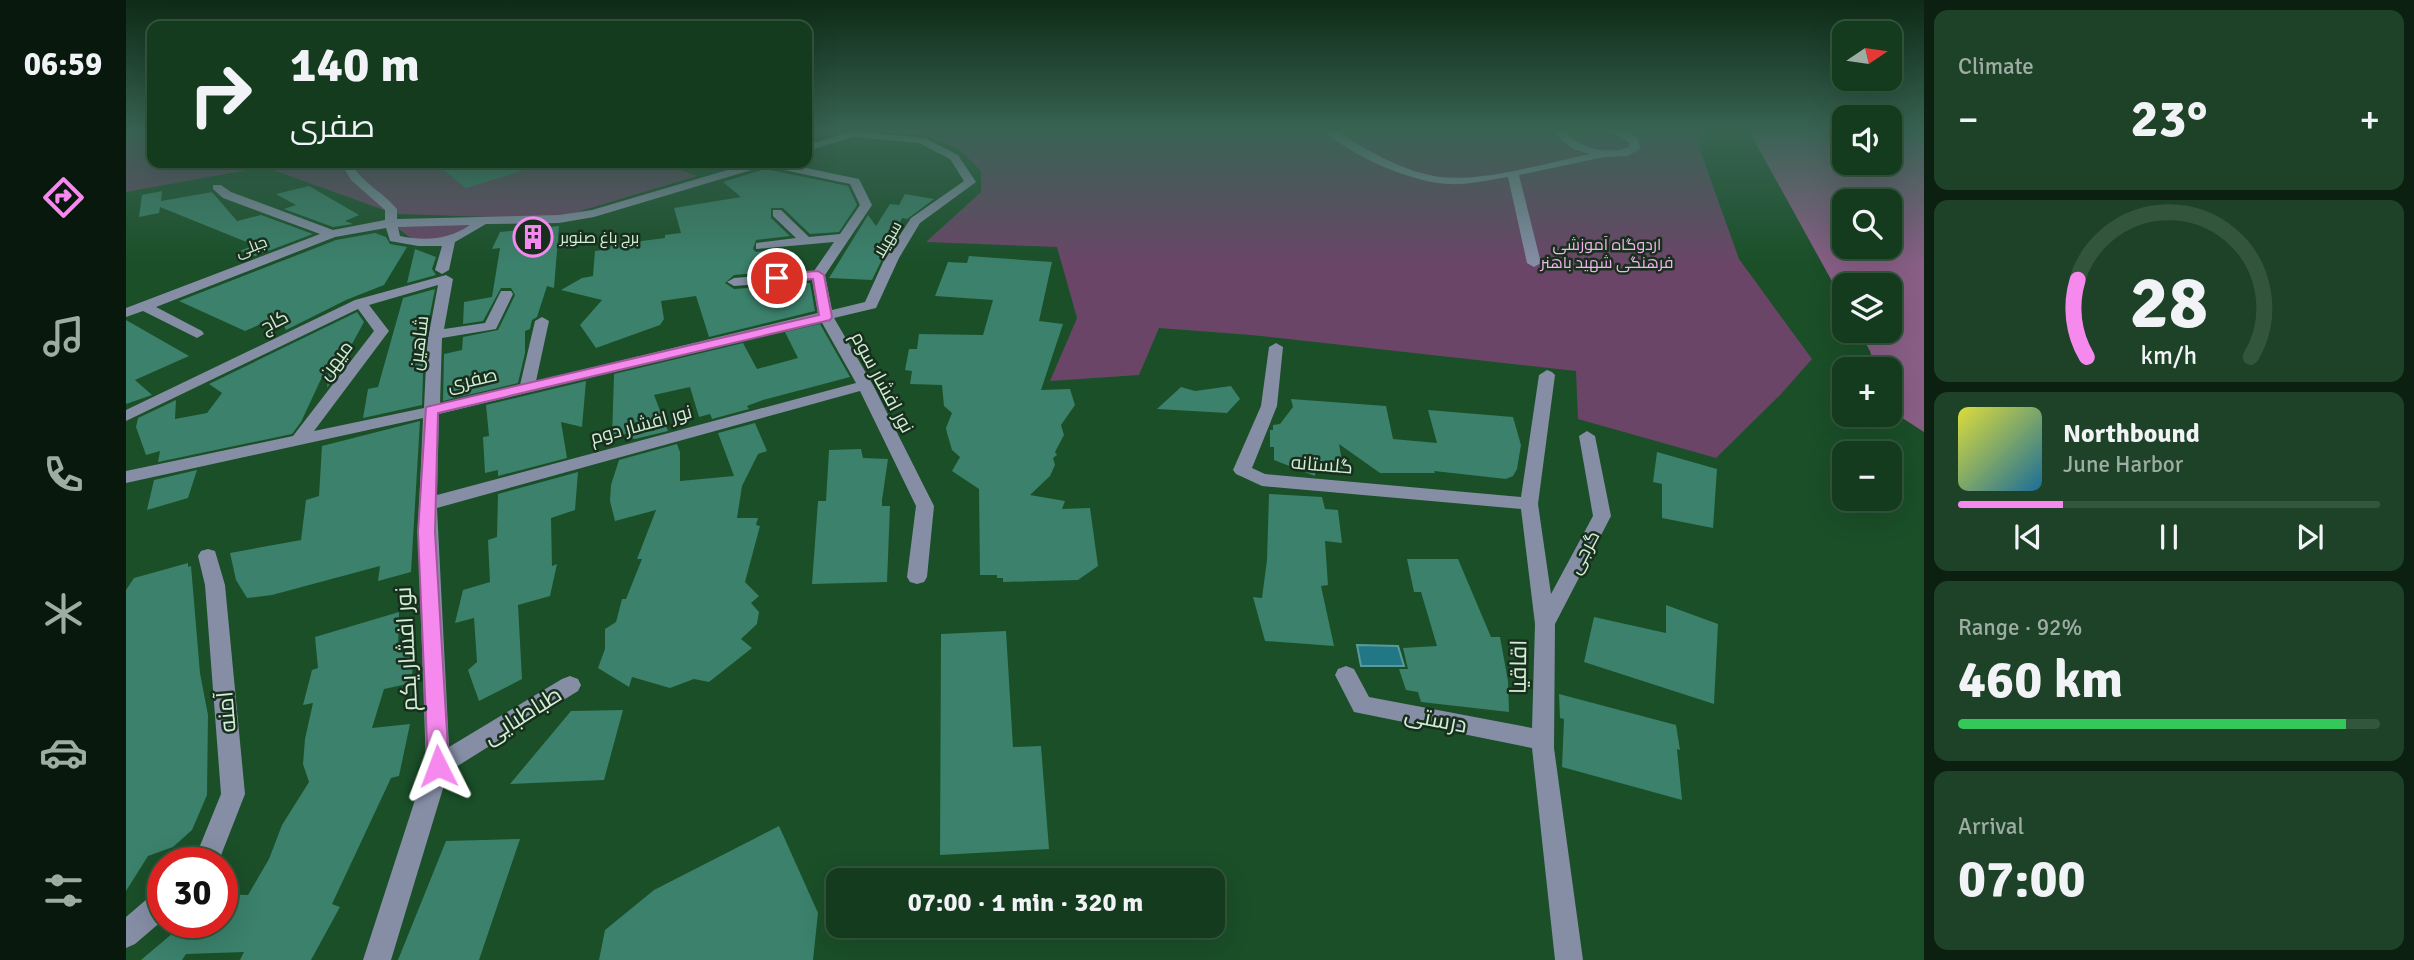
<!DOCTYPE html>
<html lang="en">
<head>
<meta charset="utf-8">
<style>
	:root { --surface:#143b1e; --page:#1d4227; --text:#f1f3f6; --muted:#9dada4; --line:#33553c; --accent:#f589ee }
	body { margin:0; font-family:Signika,Cairo,sans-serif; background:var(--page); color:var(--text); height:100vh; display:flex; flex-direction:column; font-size:26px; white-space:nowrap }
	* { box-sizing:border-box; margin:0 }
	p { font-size:23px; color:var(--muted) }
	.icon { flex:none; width:38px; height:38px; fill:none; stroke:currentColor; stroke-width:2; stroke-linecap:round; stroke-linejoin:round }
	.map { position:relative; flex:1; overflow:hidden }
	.details { display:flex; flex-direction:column; gap:10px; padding:10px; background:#0b2010; width:490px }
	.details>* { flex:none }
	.banner { position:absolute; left:21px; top:21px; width:665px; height:147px; border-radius:14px; box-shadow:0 7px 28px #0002,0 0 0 2px var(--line); background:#143b1e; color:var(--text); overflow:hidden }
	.needle { width:46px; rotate:77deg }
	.tools { position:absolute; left:1706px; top:21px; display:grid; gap:14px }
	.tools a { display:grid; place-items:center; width:70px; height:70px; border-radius:14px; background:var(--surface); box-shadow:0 7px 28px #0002,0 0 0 2px var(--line); font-size:35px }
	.speed { position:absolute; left:21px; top:847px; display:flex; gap:14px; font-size:35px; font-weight:700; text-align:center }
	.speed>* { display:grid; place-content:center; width:91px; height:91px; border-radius:50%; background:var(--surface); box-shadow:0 7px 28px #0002,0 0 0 2px var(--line); line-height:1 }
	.speed .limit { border:10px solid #d22; background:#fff; color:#111 }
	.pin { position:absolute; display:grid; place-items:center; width:60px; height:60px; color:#fff; margin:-30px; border:4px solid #fff; border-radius:50%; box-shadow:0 2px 7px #0007 }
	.me { position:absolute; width:77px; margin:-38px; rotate:357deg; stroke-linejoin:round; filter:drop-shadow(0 0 5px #0008) }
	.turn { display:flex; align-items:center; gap:24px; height:147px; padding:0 28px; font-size:32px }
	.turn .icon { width:91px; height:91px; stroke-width:2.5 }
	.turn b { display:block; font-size:49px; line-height:60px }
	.big { font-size:52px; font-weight:700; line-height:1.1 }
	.details .card { flex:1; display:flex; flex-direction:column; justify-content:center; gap:10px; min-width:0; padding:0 24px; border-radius:14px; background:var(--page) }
	.details .dial { align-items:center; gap:0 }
	.dial svg { height:182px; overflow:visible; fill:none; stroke:var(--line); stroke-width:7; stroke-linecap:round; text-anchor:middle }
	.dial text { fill:var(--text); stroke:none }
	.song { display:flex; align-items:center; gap:21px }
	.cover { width:84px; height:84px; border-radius:10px; background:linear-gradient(135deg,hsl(60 70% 55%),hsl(200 70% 35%)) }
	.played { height:7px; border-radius:4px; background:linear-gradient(90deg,var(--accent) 25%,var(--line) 25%) }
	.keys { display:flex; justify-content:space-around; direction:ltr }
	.heat { display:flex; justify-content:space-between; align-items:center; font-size:38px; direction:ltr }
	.charge { height:10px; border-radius:5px; background:linear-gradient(90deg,#34c759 92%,var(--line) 0) }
	.trip { position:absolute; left:700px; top:868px; width:399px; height:70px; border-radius:14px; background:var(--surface); box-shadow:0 7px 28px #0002,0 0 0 2px var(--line); font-weight:700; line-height:70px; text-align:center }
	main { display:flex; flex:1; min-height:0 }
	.menu { display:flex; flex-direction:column; width:126px; justify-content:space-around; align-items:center; background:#08180c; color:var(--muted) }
	.menu .icon { width:49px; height:49px }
	.menu .selected { color:var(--accent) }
	.menu b { font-size:32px; color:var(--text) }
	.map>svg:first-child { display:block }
	.green { fill:#6b4568 }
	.forest { fill:#8a5f87; fill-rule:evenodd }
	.water { fill:#227784; stroke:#579b9d; stroke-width:2 }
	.building { fill:#3b816b }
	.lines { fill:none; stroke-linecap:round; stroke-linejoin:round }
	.minor { fill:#858ea5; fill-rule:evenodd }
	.route { fill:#f589ee; stroke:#9f599b; stroke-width:2 }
	.labels { text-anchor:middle; stroke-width:5; stroke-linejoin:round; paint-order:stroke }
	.far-poi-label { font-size:16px; fill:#d2eed6; stroke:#192f1e; text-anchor:start }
	.far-street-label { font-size:16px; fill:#d2eed6; stroke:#192f1e }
	.far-park-label { font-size:16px; fill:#f5b2ef; stroke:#192f1e }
	.street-label { font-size:19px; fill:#d2eed6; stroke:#192f1e }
	.near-street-label { font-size:23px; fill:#d2eed6; stroke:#192f1e }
</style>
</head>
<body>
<main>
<nav class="menu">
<b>06:59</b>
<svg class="icon selected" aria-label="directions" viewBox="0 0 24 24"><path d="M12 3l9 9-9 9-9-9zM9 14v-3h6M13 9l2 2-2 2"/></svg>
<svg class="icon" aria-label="music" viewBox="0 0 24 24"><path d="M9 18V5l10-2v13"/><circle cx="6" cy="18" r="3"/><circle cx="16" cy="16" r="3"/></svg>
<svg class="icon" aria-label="phone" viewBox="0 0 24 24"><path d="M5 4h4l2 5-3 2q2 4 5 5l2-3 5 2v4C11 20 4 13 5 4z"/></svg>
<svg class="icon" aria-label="climate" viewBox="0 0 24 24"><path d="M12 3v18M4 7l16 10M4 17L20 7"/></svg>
<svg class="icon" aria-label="car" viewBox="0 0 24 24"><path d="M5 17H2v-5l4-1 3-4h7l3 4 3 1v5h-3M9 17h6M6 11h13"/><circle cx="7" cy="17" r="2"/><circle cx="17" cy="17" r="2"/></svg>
<svg class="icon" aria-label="filters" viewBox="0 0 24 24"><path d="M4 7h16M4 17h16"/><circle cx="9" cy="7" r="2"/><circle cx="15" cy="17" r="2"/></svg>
</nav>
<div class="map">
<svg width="1798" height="960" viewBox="0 0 1798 960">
	<rect width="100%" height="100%" fill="#1a4f28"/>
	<g class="green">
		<path d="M0,131H26V163H536L571,176L428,219L269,214L139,167L0,192Z"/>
		<path d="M752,131H1574L1573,147L1613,259L1686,359L1655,394L1590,458L1452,419L1450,371L1125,335L1033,328L1013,375L924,381L951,318L931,247L800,242L855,192V171L833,149L799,136Z"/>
		<path d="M283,224L347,225C334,237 303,245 286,238C281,236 276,231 271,228Z"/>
	</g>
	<path class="forest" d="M1623,131H1718V163H1764V131H1798V432L1764,410V369H1749L1744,351L1733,331H1764V285H1718V303ZM1764,201V247H1718V201Z"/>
	<path class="water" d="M1231,645L1272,646L1278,666H1235Z"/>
	<g class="building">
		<path d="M336,163H408V167L340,188L316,169Z"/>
		<path d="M639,169L722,186L731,205L713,232L684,234L657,208H645V218L664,236L630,240L627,249L630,252L650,250L655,271L608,275L599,283L608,289L684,283L689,311L583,337L570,296L535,301L538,319L534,325L470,348L454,325L476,300L435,290L456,278L467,276L469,251L484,249L485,245L539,238V235L555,233L548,208L615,197L597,182Z"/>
		<path d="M183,186L233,215L219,221L227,224L207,227L158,209L170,205L150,194Z"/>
		<path d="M36,191L35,201L86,192L111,221L135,215L187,234L129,256L114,251L128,245L34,207L33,213L13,217L16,195Z"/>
		<path d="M779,194L808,199L781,219L776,218L746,280L703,278L742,215L750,226L764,204L773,205Z"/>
		<path d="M433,226L428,288L421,286L411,317L406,320L404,329L399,331V353L392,383L317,401L318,354L336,350L337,337L372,330L389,295L385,288H375L357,321L337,324L338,302L366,297L374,248L366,249L374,232Z"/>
		<path d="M249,233L260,237L264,244L281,247L258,285L220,300L160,330L153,316L119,331L53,301L210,240Z"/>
		<path d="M289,249L310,257L306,269L310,275L281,283Z"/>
		<path d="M843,256L926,262L913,321L937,324L915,390L944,389L949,405L935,425L938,435L929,452L931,455L927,458L929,465L924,476L904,495L939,501L936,509L964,508L972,566L952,580L877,582V578H871V575H854L853,489L826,471L834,457L826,450L821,433L820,428L826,413L818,406L816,385L784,384L786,371L779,370L783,349H791L793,334L857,335L867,300L809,296L822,262L841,263Z"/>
		<path d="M309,289L298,344L296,405L237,418L242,389L252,387L277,298Z"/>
		<path d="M231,312L238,322L207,379L201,388L203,362L175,422L166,434L32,462L34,451L20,455L10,427L12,418L50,400L49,419L81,413L96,393L83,384Z"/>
		<path d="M0,320L63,356L9,380L26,395L0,404Z"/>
		<path d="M694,324L724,377L637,400L621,406L623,409L586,419L584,414L573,417L564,387L528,395L542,431L509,439L502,438L503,433L486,438L488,374L617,343L631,369L672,358L659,332Z"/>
		<path d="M460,381L456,427L435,422L441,458L372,476V470L359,473L357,437L363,436L360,405Z"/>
		<path d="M1105,386L1114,399L1101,413L1031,409L1055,387L1069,391Z"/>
		<path d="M1165,399L1260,406L1267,439L1311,443L1302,410L1387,417L1395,445L1391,469L1387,476L1380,479L1308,471L1309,473H1254L1213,444L1218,473L1189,468V476L1148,460V447H1144V430H1147V425L1154,424L1167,407Z"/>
		<path d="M294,421L285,572L252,581L254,566L146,595L121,598L110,580L104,553L175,540L180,500L193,496L196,446Z"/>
		<path d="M629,423L641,451L632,454L616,486L611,518H632L630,525L634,526L619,582L633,596L625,603L633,612L631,624L615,639L626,648L583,682L568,679L544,688L506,677L503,687L472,668L479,649V629L490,622L496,599H500L516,559H511L530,510L489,521L484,501L485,485L493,460L551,444L554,452V481L608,476L592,433Z"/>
		<path d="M735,449L737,458L762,459L756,500V506H764L761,582L686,584L692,501H700L703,450Z"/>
		<path d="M1531,452L1591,469L1587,528L1536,518V484L1527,482Z"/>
		<path d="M71,470L62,498L21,510L28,480Z"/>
		<path d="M452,472L449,510L425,518L426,566L431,564L424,596L392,605L396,679L353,701L342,670L351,662L348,618L329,623L337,590L364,582L362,540L371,537L372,494Z"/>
		<path d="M1143,494L1196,497L1199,509L1212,510L1216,543L1199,541L1202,585L1195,586L1208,646L1139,641L1127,597L1136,598L1141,560Z"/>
		<path d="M1281,559H1332L1365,637H1374L1382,681L1383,712L1295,702L1292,692L1280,690L1273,669H1282L1277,648L1311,646L1295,592H1288Z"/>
		<path d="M62,563V567L65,566L74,673L82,715L81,795L66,830L47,847L22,856L0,891V590L8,578Z"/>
		<path d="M1540,605L1592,624L1588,704L1458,662L1468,617L1540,633Z"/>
		<path d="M273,612L272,648L287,644L286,683L258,689L246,728L284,724L273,776L265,778L206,904L214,907L185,960H114L118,952L60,954L56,960H15L60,922H96V894L122,895L143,859L156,825L183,782L177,764L179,739L187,703L177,705L186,670L192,668L189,637Z"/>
		<path d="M880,631L887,747L915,746L923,849L814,855L815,634Z"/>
		<path d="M1433,694L1550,725L1554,750L1551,749L1556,800L1436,767L1438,719L1434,718Z"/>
		<path d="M497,710L478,780L384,784L445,711Z"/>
		<path d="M653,826L692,913L687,960H473L479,930L528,890Z"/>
		<path d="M394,839L353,960H272L320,841Z"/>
	</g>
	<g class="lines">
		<g class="minor">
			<path d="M726,131L799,138L832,155L850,182L794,223L773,258L750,308L708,318L747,385L808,506L801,577L798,582L791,584L784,582L781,577L790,506L734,391L311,508L323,747L436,679L444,676L452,679L455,685L452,691L322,772L265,960H237L300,766L292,532L297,418L0,483V471L167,436L248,331L232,309L0,421V410L229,300L320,275L327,279L318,329L359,323L375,291H385L387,294L370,329L316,338L314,404L394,385L409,321L416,317L423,321L410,381L692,313L686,280L608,286L601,282L608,278L688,271L708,242L630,249V243L670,238L647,216V210H655L683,237L714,234L734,205L724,184L639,166L468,217L433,223L360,224L329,242L323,270L316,274L309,270L316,246H292L264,241L260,228L209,237L30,307L76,331L78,334L71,338L17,311L0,317V308L194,234L97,198L87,189V185H95L105,192L207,230L259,220V210L225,180L215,163H225C236,183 257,192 271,209V219L433,215L466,210L625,163H656L733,179L746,205L699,275L706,310L739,302L759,258L785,218L838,181L824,159L793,143L727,137L681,151V145ZM344,225C322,240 300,241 274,236L272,227ZM312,285L301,344L298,408L188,431L263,331L243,305ZM695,321L730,383L311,495L313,414Z"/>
			<path d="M1199,131H1210C1240,150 1278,172 1314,177C1356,182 1421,163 1464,154L1447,149L1431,136L1432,131H1442L1441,135C1458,149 1483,155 1503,147V142L1485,131H1497L1512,138L1514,149L1501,156L1478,157L1393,175L1415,263L1408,267L1401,263L1382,177C1363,180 1342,185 1323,184C1288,183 1224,156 1199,131Z"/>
			<path d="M1150,343L1157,347L1151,406L1126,468L1139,474L1395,497L1413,375L1421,370L1426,372L1429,375L1412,504L1425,594L1467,516L1453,436L1461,431L1469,436L1485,516L1429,624L1428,748L1457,960H1429L1406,748L1228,712L1209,675L1212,669L1220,666L1228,669L1243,697L1406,728L1409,624L1395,509L1136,486L1110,474L1107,470L1135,406L1143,347Z"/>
			<path d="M82,549L89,551L99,585L119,794L92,863H67L95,794L79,585L72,556L75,551Z"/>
			<path d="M37,889V920L9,944L0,948V917L28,893Z"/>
		</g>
	</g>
	<linearGradient id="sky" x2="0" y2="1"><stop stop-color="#0e2b16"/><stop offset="0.49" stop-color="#386353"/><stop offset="1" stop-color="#386353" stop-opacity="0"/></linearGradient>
	<rect width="1798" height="265" fill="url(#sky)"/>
	<path class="route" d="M692,271L698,275L706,317L704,320L312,413L309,532L323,766L320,773L312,775L305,773L302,766L292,532L300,407L693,315L687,279L651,281L645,278L651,274Z"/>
	<defs>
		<g id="building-ring" transform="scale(2.0125)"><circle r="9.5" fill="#192f1e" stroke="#f589ee" stroke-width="1.5"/><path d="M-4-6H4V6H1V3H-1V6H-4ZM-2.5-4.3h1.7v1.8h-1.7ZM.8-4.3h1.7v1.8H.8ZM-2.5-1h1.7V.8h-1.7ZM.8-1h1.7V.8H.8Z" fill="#f589ee"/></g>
	</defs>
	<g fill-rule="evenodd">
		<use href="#building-ring" x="407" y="237"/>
	</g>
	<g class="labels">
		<g class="far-poi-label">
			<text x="434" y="243">برج باغ صنوبر</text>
		</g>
		<g class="far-street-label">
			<text transform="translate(761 239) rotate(-60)" y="6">سهیلا</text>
			<text transform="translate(125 246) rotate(-21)" y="6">جبلی</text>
		</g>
		<g class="far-park-label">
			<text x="1481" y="250">اردوگاه آموزشی<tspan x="1481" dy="18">فرهنگی شهید باهنر</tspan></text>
		</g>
		<g class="street-label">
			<text transform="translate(148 321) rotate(-27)" y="7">کاج</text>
			<text transform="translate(292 343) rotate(-83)" y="7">شاهین</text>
			<text transform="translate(209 360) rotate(-53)" y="7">میهن</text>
			<text transform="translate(346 379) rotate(-13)" y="7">صفری</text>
			<text transform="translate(757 382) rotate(62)" y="7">نور افشار سوم</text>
			<text transform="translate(515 424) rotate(-15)" y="7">نور افشار دوم</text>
			<text transform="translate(1196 464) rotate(5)" y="7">گلستانه</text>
			<text transform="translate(1457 552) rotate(-62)" y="7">گرجی</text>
		</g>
		<g class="near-street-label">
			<text transform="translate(280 649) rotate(-93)" y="8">نور افشار یکم</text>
			<text transform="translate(1392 667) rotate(-89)" y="8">اقاقیا</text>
			<text transform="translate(100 712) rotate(-95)" y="8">آمنه</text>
			<text transform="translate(396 715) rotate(-32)" y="8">طباطبایی</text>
			<text transform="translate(1310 719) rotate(11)" y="8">درستی</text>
		</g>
	</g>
</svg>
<div class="tools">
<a><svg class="needle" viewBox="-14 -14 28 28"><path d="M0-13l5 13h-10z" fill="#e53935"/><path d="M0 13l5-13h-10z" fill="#9dada4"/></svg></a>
<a><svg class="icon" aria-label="sound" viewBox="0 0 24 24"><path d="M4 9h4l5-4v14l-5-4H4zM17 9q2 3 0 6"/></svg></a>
<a><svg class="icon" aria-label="search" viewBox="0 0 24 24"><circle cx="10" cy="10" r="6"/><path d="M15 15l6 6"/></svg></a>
<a><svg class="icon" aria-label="layers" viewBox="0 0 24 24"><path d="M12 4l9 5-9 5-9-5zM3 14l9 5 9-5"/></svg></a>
<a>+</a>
<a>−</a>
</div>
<div class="speed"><div class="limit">30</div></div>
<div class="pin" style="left:651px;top:278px;background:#d93025"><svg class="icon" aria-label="arrive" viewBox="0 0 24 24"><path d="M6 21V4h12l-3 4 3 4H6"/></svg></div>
<svg class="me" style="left:312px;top:766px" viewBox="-20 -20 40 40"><path d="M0-17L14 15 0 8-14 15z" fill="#f589ee" stroke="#fff" stroke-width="4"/></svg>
<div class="trip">07:00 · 1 min · 320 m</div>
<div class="banner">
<div class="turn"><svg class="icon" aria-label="right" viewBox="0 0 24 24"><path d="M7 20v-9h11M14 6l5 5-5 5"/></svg><div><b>140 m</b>صفری</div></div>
</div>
</div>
<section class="details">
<div class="card"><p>Climate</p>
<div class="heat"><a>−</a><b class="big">23°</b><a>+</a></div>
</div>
<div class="card dial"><svg viewBox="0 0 100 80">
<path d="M14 69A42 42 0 1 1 86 69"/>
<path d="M14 69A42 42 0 0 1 10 35" stroke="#f589ee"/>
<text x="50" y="56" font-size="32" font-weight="700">28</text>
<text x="50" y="72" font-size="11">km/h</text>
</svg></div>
<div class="card">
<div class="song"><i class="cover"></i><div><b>Northbound</b><p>June Harbor</p></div></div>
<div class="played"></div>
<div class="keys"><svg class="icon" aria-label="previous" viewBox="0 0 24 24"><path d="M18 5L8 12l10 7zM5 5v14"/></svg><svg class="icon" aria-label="pause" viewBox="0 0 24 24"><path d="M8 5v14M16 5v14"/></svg><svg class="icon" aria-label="next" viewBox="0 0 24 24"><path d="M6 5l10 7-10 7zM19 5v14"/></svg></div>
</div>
<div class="card"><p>Range · 92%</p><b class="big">460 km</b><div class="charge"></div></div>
<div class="card"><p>Arrival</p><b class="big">07:00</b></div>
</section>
</main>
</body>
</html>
